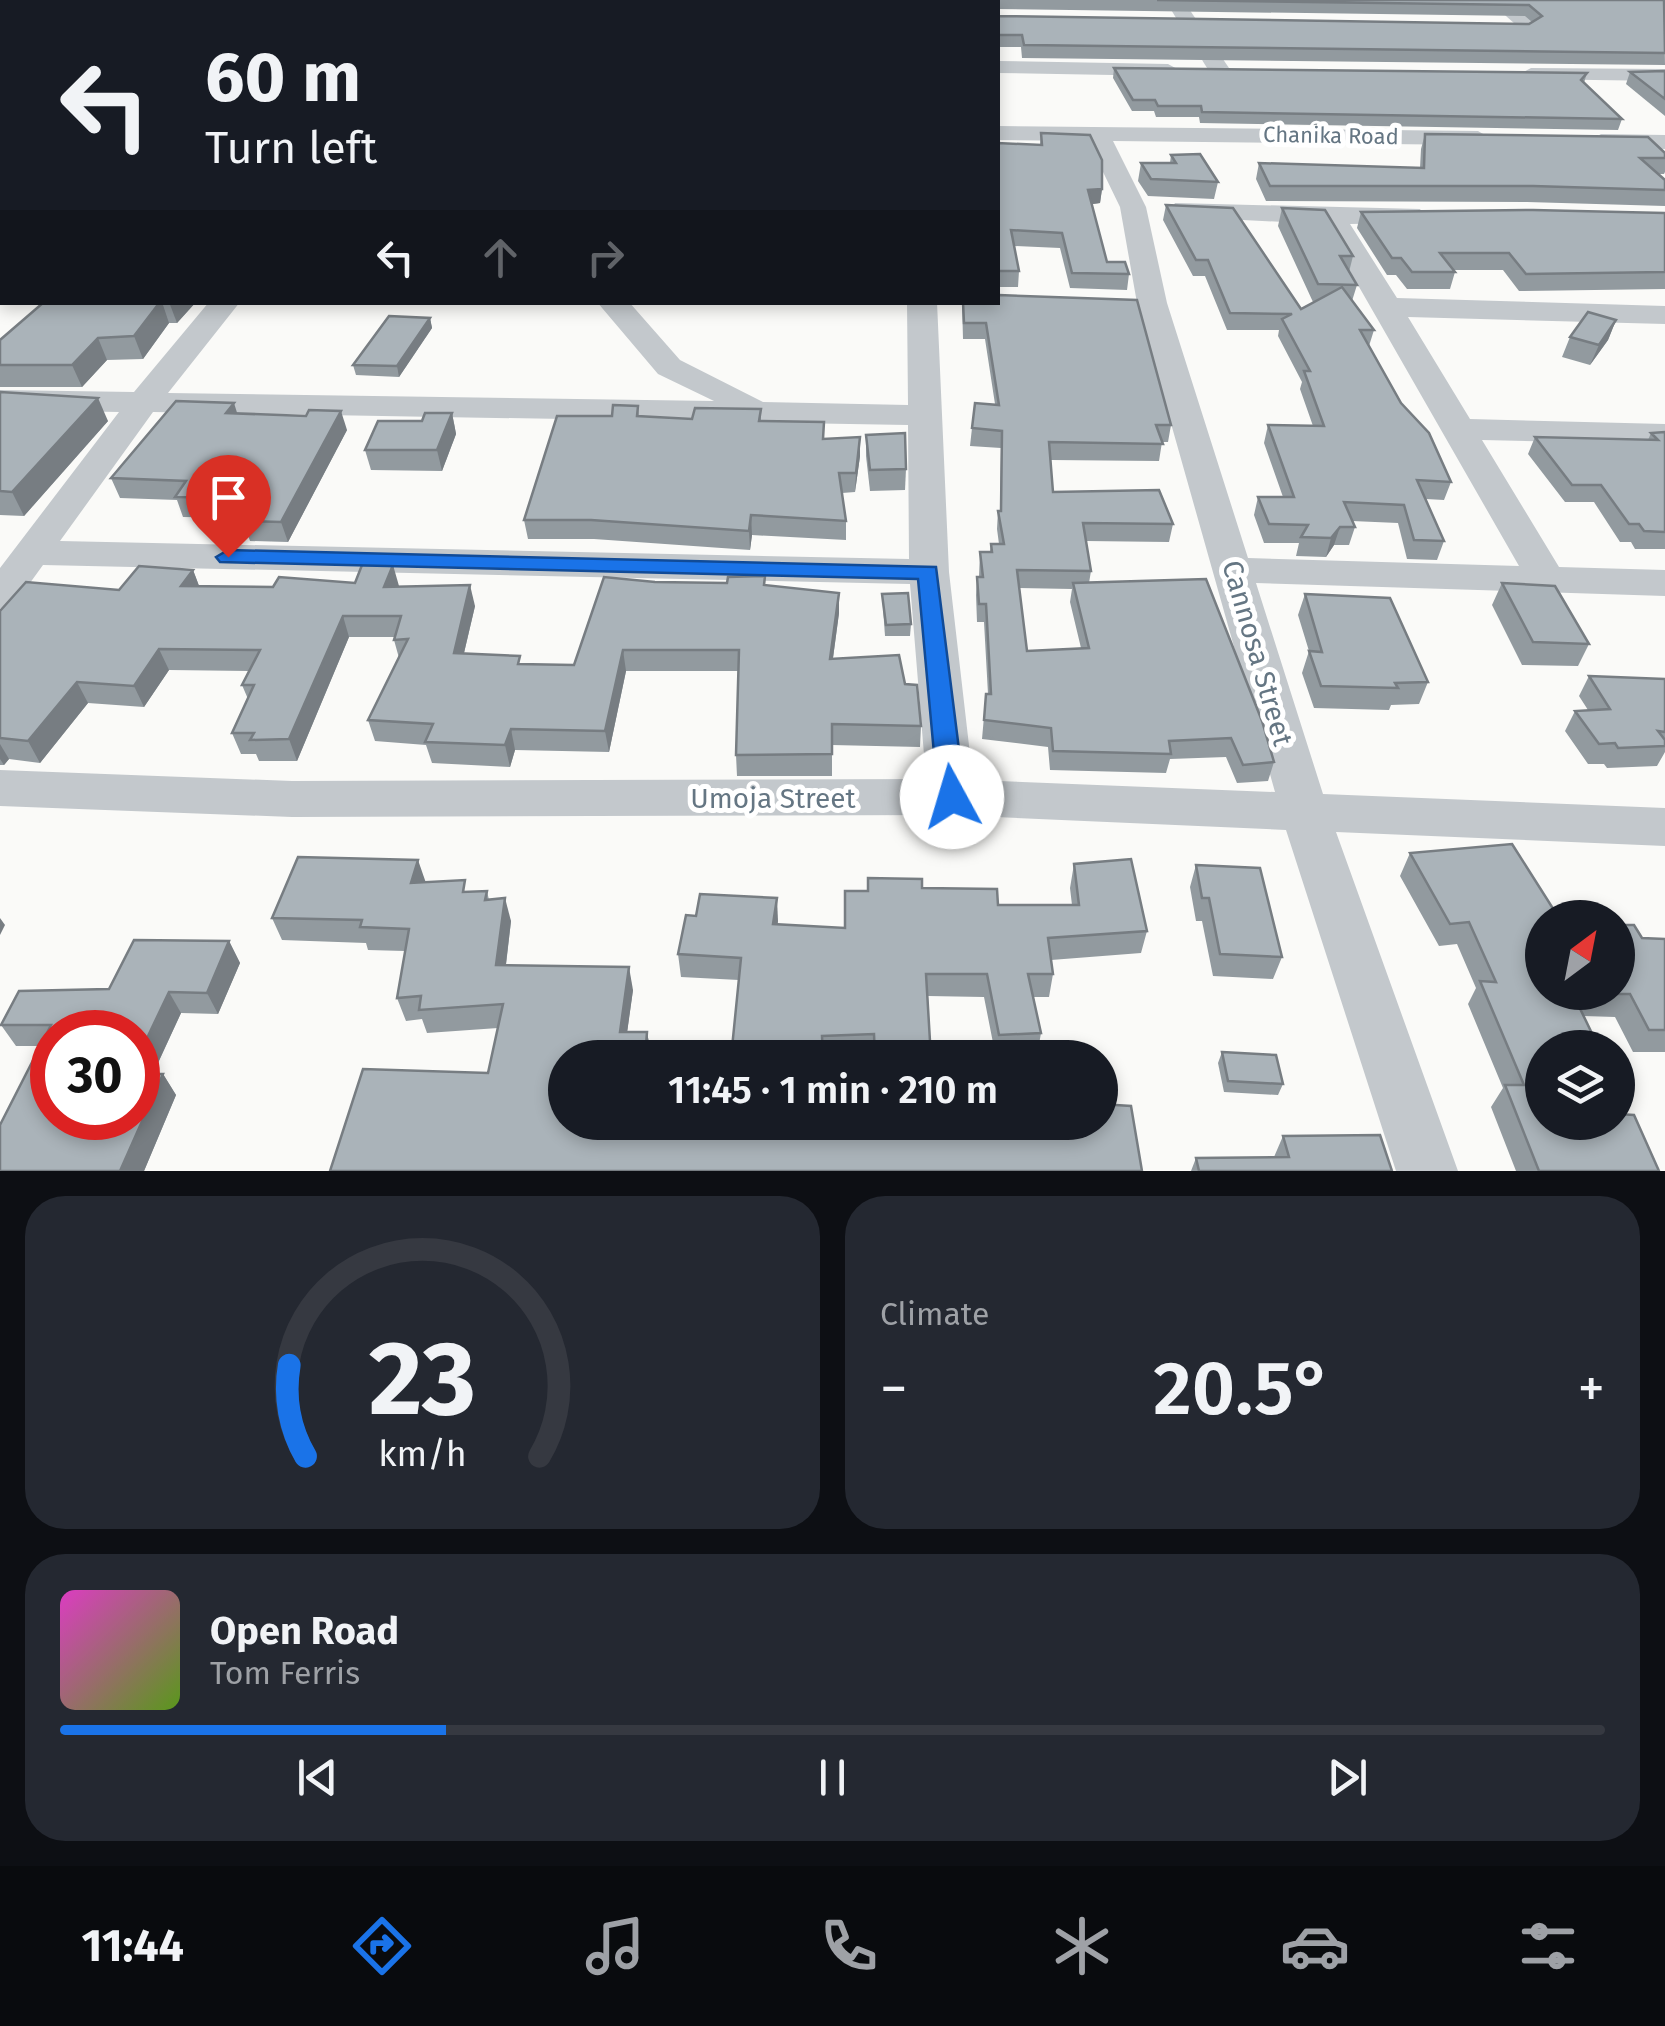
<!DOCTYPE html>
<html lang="en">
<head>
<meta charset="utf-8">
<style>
	:root { --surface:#171b24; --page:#242831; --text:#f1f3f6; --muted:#9ea1a6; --line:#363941; --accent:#1a73e8 }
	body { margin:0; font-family:"Fira Sans",sans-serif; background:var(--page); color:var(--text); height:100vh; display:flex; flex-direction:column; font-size:38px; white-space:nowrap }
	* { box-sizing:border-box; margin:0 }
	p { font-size:32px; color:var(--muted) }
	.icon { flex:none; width:55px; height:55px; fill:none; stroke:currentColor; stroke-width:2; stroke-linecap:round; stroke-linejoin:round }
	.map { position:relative; height:1171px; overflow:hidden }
	.panel { display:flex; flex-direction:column; gap:25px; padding:25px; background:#0d0f14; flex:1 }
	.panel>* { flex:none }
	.hud { position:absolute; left:0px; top:0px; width:1000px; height:305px; box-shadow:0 5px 15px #0003; background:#171b24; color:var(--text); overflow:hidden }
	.needle { width:65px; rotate:32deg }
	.controls { position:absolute; left:1525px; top:900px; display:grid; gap:20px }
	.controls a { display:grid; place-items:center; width:110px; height:110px; border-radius:50%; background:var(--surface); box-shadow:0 5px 15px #0003; font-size:50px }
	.speed { position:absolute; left:30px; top:1010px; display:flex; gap:20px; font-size:50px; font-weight:700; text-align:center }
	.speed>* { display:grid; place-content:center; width:130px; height:130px; border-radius:50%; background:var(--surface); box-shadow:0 5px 15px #0003; line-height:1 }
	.speed .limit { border:15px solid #d22; background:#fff; color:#111 }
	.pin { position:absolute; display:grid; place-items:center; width:85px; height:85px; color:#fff; margin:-102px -42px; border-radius:50% 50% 50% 0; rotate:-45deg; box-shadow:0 0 10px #0007 }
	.pin .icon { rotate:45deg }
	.me { position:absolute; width:110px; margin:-55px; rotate:354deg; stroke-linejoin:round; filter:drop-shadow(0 0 8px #0008) }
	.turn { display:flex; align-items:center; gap:35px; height:210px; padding:0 40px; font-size:45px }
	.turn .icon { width:130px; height:130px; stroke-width:2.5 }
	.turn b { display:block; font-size:70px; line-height:85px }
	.lanes { display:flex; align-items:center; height:95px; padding:0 40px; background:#0003; justify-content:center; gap:50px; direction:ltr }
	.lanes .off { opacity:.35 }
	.big { font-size:75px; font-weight:600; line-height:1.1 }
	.panel .card { flex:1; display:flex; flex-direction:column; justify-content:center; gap:15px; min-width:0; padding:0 35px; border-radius:40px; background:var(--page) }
	.panel .dial { align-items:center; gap:0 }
	.dial svg { height:260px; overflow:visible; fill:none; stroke:var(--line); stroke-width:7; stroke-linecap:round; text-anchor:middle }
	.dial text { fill:var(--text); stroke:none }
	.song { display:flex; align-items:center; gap:30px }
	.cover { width:120px; height:120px; border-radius:15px; background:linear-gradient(135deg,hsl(310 70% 55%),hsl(90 70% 35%)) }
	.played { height:10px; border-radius:5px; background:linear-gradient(90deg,var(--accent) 25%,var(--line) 25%) }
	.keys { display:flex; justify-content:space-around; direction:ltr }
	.heat { display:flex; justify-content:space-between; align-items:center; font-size:55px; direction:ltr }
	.panel .tiles { flex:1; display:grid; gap:25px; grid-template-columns:1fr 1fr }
	.card:last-child { grid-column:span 2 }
	.trip { position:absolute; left:548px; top:1040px; width:570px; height:100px; border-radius:50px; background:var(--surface); box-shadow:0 5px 15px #0003; font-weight:600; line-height:100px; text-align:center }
	.dock { display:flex; height:160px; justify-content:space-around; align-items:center; background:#090b0e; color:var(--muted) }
	.dock .icon { width:70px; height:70px }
	.dock .selected { color:var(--accent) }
	.dock b { font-size:45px; color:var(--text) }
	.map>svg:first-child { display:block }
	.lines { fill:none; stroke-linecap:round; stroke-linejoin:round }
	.minor { fill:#c3c8cc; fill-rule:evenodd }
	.wall { fill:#929a9f; fill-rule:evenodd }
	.shaded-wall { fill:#777d82 }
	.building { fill:#aab3b9; stroke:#777d82; stroke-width:2.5 }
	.route { fill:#1a73e8; stroke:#114b97; stroke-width:2.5 }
	.labels { text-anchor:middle; stroke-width:10; stroke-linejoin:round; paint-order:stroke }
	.far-street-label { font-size:22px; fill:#657683; stroke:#fff }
	.street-label { font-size:28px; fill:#657683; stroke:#fff }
</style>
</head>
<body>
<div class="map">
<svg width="1665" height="1171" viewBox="0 0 1665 1171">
	<rect width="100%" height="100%" fill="#fafaf8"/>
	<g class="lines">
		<g class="minor">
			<path d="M1165,0H1183L1231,71L1228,76H1212Z"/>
			<path d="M1488,0H1508L1573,55L1577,59L1573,63H1559Z"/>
			<path d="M998,61L1168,64L1179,70L1168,76L998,73Z"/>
			<path d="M1531,68L1665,69V81L1523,79L1520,74Z"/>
			<path d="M998,126L1478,131L1490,138L1478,145L1113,141L1146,207L1167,303L1248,558L1519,566L1323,224L1184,217L1171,209L1175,203L1420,209L1424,215L1411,223L1350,224L1397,298L1665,306V324L1408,317L1470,419L1665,424V444L1482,440L1559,567L1665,570V596L1256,583L1323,794L1665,808V846L1336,832L1458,1171H1396L1286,830L951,815L292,817L0,806V770L292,781L926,779L910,584L43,565L14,605L0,609V568L119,412L0,410V390L134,392L209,302H240L168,393L714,401L658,374L597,302H629L680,360L763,402L908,405L907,302H937L949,572L973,780L1275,792L1137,303L1120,207L1088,141L998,140ZM153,412L908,425L909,559L60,541Z"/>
			<path d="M1601,134L1665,135V149L1593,146L1589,141Z"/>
			<path d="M2,285V302H10L0,305Z"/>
		</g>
	</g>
	<g class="wall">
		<path d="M782,0H1664L1665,65L1022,58L1021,47H998V15L999,16L1529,24L1532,22L1525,16L998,9V2H782Z"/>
		<path d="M1114,68L1587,73L1584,83L1622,119L1618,130L1200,123L1199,117H1156L1154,111H1132L1113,78Z"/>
		<path d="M1665,71V116L1626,84L1630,72Z"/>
		<path d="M2,119V153H0V121Z"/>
		<path d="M1041,133L1102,189L1100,203L1092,204L1107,262L1129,274L1127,290L1070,288L1060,248L1014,246L1019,271L1018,287H998V143L1040,145Z"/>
		<path d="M1425,134L1665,153V172L1664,174H1658L1665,180V206L1527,202L1266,201L1256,179L1259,163L1420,168L1421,149Z"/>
		<path d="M1171,155L1218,182L1214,199L1148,196L1138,181L1141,163H1170Z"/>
		<path d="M1166,205L1301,309L1313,302L1278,226L1282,208L1353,256L1349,272L1357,285L1352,301L1374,330L1369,346L1401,403L1451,482L1444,500L1426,499L1444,541L1437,560L1407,559L1398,523L1352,521L1355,527L1349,545H1334L1326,557L1296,556L1299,543H1264L1254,515L1258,497H1283L1264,443L1268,425L1313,426L1300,389L1302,382L1278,336L1279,330H1227L1205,276H1193L1163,220Z"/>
		<path d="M1361,212L1665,213V289L1519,291L1503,270H1454L1455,272L1450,289H1407L1396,275H1387L1357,228Z"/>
		<path d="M44,302H196L177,323H169L143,359L107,360L82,387H0V340Z"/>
		<path d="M962,302H998L1171,425L1168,442H1162L1159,461L1051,460L1053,492L1173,524L1169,542L1086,541L1091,571L1089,583L1274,762L1268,781L1237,783L1226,757L1170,759L1166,773L1050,770L1048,747L982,739L986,694H988L984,622H977L976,595L977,577H979L980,552H990L991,544H999L997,529L998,511H1000L1001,448L970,446L972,428L995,404L985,339H963ZM1019,588L1072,589L1070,602L1081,648L1027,651Z"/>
		<path d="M430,318L432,328L399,377L356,375L353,365Z"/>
		<path d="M1616,320L1608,340L1590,365L1562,357L1570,337Z"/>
		<path d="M0,392L108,421L24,516L0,515Z"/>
		<path d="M638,406L639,416L692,419L761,409V421L824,422V439L860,456L855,492L842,493L846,521V540L752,535L750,550L594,539H528L524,520L612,416Z"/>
		<path d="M237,413L347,430L288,542L250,541L243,521L245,518L183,517L177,500L120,498L111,478Z"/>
		<path d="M452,413L456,434L442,471L371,470L365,450L422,421Z"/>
		<path d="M1665,432V549H1635L1631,542H1620L1594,502H1565L1528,454L1535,437L1648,440L1651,433Z"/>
		<path d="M866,435L906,469L905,490L870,491L866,456Z"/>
		<path d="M193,570L199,586H399L475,606L464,653L522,664L574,665L655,582L765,585L839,613L833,658L905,684L921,726L920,747L832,745V776H737L736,755L738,671H626L609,752L515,750L510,767L432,763L426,745L375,741L368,720L399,658L394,640L395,637H349L297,761H259L256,754H241L232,733L248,699L242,685L249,671L169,670L144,707L88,703L40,763L9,759L4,765H0V611L119,590Z"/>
		<path d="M1502,583L1589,644L1578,666L1522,665L1492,605Z"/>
		<path d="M882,594L911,624L910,636H885Z"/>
		<path d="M1305,594L1428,682L1419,704L1391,705L1389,710L1314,708L1302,673L1309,651L1298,615Z"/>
		<path d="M1589,676L1665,679V752L1657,766L1607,768L1604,764H1588L1565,731L1575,711L1588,710L1579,696Z"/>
		<path d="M1410,853L1542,992L1642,938L1665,939V1052H1633L1615,1017L1584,1016L1542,1048V1122L1659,1171H1516L1491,1107L1503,1088L1468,1004L1476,988L1457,944L1439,946L1400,876Z"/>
		<path d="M1074,864L1147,931L1141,953L1051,960L1053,974L1049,997H1033L1041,1033L1037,1056L996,1058L984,997L928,996L931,1058H731L739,980L681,977L678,954L778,921L777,925L845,928L867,891L922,888L998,905H1072L1070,888Z"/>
		<path d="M1196,865L1282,957L1273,979L1213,976L1202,921H1196L1190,887Z"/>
		<path d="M425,882L468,892L487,891L489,900L511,921L506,965L633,990L627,1032H647L651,1054L488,1073L498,1028L427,1033L422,1019L406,1021L397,998L405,951L368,950L366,943L282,940L272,918Z"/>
		<path d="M229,941L240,963L218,1014L181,1013L153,1074H163L176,1095L144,1171H0L40,1046H16L1,1025L109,989Z"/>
		<path d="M1222,1052L1283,1084L1278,1095L1224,1092L1218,1063Z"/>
		<path d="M1283,1136L1392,1171H1191L1196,1158L1274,1157Z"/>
	</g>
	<g class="shaded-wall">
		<path d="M65,0H79L80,2H63Z"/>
		<path d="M2,54V72L0,74V57Z"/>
		<path d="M1102,189L1100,203L1086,205L1088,190Z"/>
		<path d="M160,302H162L169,323L143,359L134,336Z"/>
		<path d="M169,302H196L177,323Z"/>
		<path d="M430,318L432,328L399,377L397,366Z"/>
		<path d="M1616,320L1608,340L1590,365L1599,345Z"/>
		<path d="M98,338L107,360L82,387L72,365Z"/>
		<path d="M98,398L108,421L24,516L12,492Z"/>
		<path d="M234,403L240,422L226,413Z"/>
		<path d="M341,411L347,430L288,542L281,522Z"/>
		<path d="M452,413L456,434L442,471L437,450Z"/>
		<path d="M860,437V456L855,492L856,473Z"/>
		<path d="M751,515L752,535L750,550L749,531Z"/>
		<path d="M1340,527L1334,545L1326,557L1331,538Z"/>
		<path d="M393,565L399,586L390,608L384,587Z"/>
		<path d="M193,570L201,591L181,586Z"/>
		<path d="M470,585L475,606L459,674L454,653Z"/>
		<path d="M839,593V613L830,680V659Z"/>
		<path d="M343,616L349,637L297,761L289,739Z"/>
		<path d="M159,649L169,670L144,707L134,686Z"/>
		<path d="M623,650L626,671L609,752L605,731Z"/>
		<path d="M77,682L88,703L40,763L28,741Z"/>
		<path d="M511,729L515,750L510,767L505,745Z"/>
		<path d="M0,744L9,759L4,765L0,759Z"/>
		<path d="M418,860L426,883H411Z"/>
		<path d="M505,898L511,921L503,988L496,965Z"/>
		<path d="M777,898L778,921L774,947L773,924Z"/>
		<path d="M0,918L5,925L0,935Z"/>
		<path d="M229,941L240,963L218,1014L207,993Z"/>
		<path d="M629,967L633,990L624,1055L620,1032Z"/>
		<path d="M169,992L181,1013L143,1095L138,1086V1057Z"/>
		<path d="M647,1032L651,1054V1058H645Z"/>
		<path d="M163,1074L176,1095L144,1171H120Z"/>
	</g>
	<g class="building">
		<path d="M0,0H65L63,2H2V54L0,57Z"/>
		<path d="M137,0H724L723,2H135Z"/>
		<rect x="782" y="0" width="214" height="2"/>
		<path d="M1157,0H1664L1665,53L1024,45L1022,35H998V15L999,16L1529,24L1542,16L1529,5Z"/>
		<path d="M1114,68L1587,73L1581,80L1622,119L1202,112L1201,106H1158L1155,100H1133Z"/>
		<path d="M1665,71V99L1630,72Z"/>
		<path d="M2,119V139H0V121Z"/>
		<path d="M1041,133L1090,135L1102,160V189L1088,190L1107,262H1125L1129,274L1072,273L1062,233L1011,230L1019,271H998V143L1042,145Z"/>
		<path d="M1425,134L1648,137L1665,153V158H1640L1665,180V190L1533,186H1270L1259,163L1424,168Z"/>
		<path d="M1200,154L1218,182L1151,179L1141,163H1176L1171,155Z"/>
		<path d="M1166,205L1233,208L1301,309L1342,287L1374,330H1360L1401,403L1429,433L1451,482L1417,480L1444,541L1414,540L1404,505L1344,502L1355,527H1340L1331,538L1301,537L1308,525L1269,524L1258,497H1294L1268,425L1324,426L1304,371H1310L1282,319L1292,314L1230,313L1208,260H1196Z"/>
		<path d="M1282,208L1325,210L1353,256H1340L1357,285L1318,284Z"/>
		<path d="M1533,210L1665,213V272L1526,274L1509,253H1440L1455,272H1412L1401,258H1392L1361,212Z"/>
		<path d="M998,295L1137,300L1171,425H1156L1163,444L1049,442L1053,492L1159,490L1173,524L1083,523L1091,571L1017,570L1027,651L1089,648L1073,583L1206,579L1262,721L1274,762L1243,765L1231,738L1169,741L1171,754L1053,751L1051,728L984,720L986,694H991L986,604H979L977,577H983L980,552H992L991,544H1004L998,511H1001L1002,431L972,428L975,403L999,405L986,323H964L963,302H998Z"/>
		<path d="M44,302H160L134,336L98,338L72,365H0V340Z"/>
		<path d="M1588,312L1616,320L1599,345L1570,337Z"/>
		<path d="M389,316L430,318L397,366L353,365Z"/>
		<path d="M0,392L98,398L12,492L0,491Z"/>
		<path d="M176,401L234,403L226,413L306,416L309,410L341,411L281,522L243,521L257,498L175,497L186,481L111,478Z"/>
		<path d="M613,405L638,406L637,416L692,419L695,408L761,409L759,421L824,422L823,439L860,437L856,473H839L846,521L751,515L749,531L591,520H524L557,416H612Z"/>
		<path d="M425,413H452L437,450H365L378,421H422Z"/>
		<path d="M1665,432V532L1644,531L1639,524H1629L1601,485H1572L1535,437L1658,440L1651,433Z"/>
		<path d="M905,433L906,469L870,470L866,435Z"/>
		<path d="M362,565H393L384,587L470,585L454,653L520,656L518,664L574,665L604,577L655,582L727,583L728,577L765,576L764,585L839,593L830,659L899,655L905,684L917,685L921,726L832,724V754L736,755L739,650H623L605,731L511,729L505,745L425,742L433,724L368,720L408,639L394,640L401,616H343L289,739L250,740L254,733H232L254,685H242L260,650L159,649L134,686L77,682L28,741L0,738V611L26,582L119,590L139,566L193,570L181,586L273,587L279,577L355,583Z"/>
		<path d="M1502,583L1555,586L1589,644L1533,642Z"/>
		<path d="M908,593L911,624L886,625L882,594Z"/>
		<path d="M1305,594L1390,598L1428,682L1395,683L1398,688L1321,686L1309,651L1322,652Z"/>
		<path d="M1589,676L1665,679V732L1658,731L1665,740V746L1618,748L1615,743L1599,744L1575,711L1610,709Z"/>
		<path d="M1512,844L1559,918H1542V992H1618V925H1634L1642,938L1665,939V1030H1649L1630,994H1573L1599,1048H1542V1122H1618V1114L1634,1115L1659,1171H1539L1505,1085H1524L1480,981L1496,982L1469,922L1450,924L1410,853Z"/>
		<path d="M298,857L418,860L411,883L465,880L463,892L487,891L485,900L505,898L496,965L629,967L620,1032H647L645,1058H565V1122H1100V1104L1131,1106L1142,1171H330L363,1069L488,1073L503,1004L419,1010L421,996L397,998L409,929L360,927L362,920L272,918Z"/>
		<path d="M1131,859L1147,931L1048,938L1053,974H1028L1041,1033L999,1035L987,974H926L931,1058H875L874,1034L822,1036L823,1058H731L741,958L678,954L686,915L696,916L700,894L777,898L773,924L845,928V891H868V878L922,879V888L997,889L998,905H1079L1074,864Z"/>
		<path d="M1196,865L1260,868L1282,957L1220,954L1209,898H1202Z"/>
		<path d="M134,940L229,941L207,993L169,992L138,1057V1032H52V1118H138V1074H163L120,1171H0V1125L51,1025H1L19,991L109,989Z"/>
		<path d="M1222,1052L1276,1055L1283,1084L1228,1081Z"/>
		<path d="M1380,1135L1392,1171H1199L1196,1158L1289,1157L1283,1136Z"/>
	</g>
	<path class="route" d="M228,550L936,567L965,797L961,805L952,808L942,805L938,797L918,579L220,562L216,557Z"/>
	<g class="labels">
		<g class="far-street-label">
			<text transform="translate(1331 135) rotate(1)" y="8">Chanika Road</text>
		</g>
		<g class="street-label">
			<text transform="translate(1258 653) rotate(74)" y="10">Cannosa Street</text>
			<text x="773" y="808">Umoja Street</text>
		</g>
	</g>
</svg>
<div class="controls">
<a><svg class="needle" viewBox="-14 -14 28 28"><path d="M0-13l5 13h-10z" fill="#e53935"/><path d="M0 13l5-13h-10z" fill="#9ea1a6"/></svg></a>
<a><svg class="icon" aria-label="layers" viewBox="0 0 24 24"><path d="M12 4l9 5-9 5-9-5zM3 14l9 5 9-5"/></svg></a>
</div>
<div class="speed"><div class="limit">30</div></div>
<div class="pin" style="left:228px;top:557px;background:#d93025"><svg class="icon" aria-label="arrive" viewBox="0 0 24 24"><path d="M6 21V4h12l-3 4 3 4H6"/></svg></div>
<svg class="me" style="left:952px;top:797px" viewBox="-20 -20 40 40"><circle r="19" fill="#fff"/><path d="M0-13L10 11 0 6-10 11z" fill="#1a73e8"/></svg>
<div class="trip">11:45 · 1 min · 210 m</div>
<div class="hud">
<div class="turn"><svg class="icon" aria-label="left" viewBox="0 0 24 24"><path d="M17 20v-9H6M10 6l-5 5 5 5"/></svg><div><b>60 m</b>Turn left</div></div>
<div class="lanes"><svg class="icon" aria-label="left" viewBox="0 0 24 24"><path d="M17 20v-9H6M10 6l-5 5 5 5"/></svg><svg class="icon off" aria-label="ahead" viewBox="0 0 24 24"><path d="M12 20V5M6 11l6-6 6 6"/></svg><svg class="icon off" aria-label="right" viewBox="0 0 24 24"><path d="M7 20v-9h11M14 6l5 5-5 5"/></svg></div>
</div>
</div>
<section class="panel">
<div class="tiles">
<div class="card dial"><svg viewBox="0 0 100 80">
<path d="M14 69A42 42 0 1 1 86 69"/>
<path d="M14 69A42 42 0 0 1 9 41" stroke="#1a73e8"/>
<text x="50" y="56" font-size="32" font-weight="700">23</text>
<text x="50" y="72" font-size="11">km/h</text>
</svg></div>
<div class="card"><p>Climate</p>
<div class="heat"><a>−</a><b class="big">20.5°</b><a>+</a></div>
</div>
<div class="card">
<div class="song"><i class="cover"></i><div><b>Open Road</b><p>Tom Ferris</p></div></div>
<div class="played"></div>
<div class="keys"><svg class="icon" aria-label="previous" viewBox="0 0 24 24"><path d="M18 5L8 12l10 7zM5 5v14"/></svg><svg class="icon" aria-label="pause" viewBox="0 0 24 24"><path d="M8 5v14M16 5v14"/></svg><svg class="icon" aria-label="next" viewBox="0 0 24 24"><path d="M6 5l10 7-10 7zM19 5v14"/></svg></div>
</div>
</div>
</section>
<nav class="dock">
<b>11:44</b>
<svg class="icon selected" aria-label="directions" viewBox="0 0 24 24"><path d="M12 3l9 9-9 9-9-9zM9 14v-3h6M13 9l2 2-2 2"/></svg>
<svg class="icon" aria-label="music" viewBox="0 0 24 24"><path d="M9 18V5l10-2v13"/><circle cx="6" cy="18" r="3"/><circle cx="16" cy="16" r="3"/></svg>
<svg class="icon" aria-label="phone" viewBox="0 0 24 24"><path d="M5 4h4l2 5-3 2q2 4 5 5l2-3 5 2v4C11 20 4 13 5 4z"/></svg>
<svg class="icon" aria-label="climate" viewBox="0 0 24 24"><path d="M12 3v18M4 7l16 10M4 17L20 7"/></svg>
<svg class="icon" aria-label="car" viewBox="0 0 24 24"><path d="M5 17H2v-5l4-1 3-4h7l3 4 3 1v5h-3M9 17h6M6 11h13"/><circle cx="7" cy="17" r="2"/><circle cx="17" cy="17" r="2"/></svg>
<svg class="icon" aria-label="filters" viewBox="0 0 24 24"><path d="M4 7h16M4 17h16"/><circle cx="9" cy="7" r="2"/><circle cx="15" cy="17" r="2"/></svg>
</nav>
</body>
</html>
